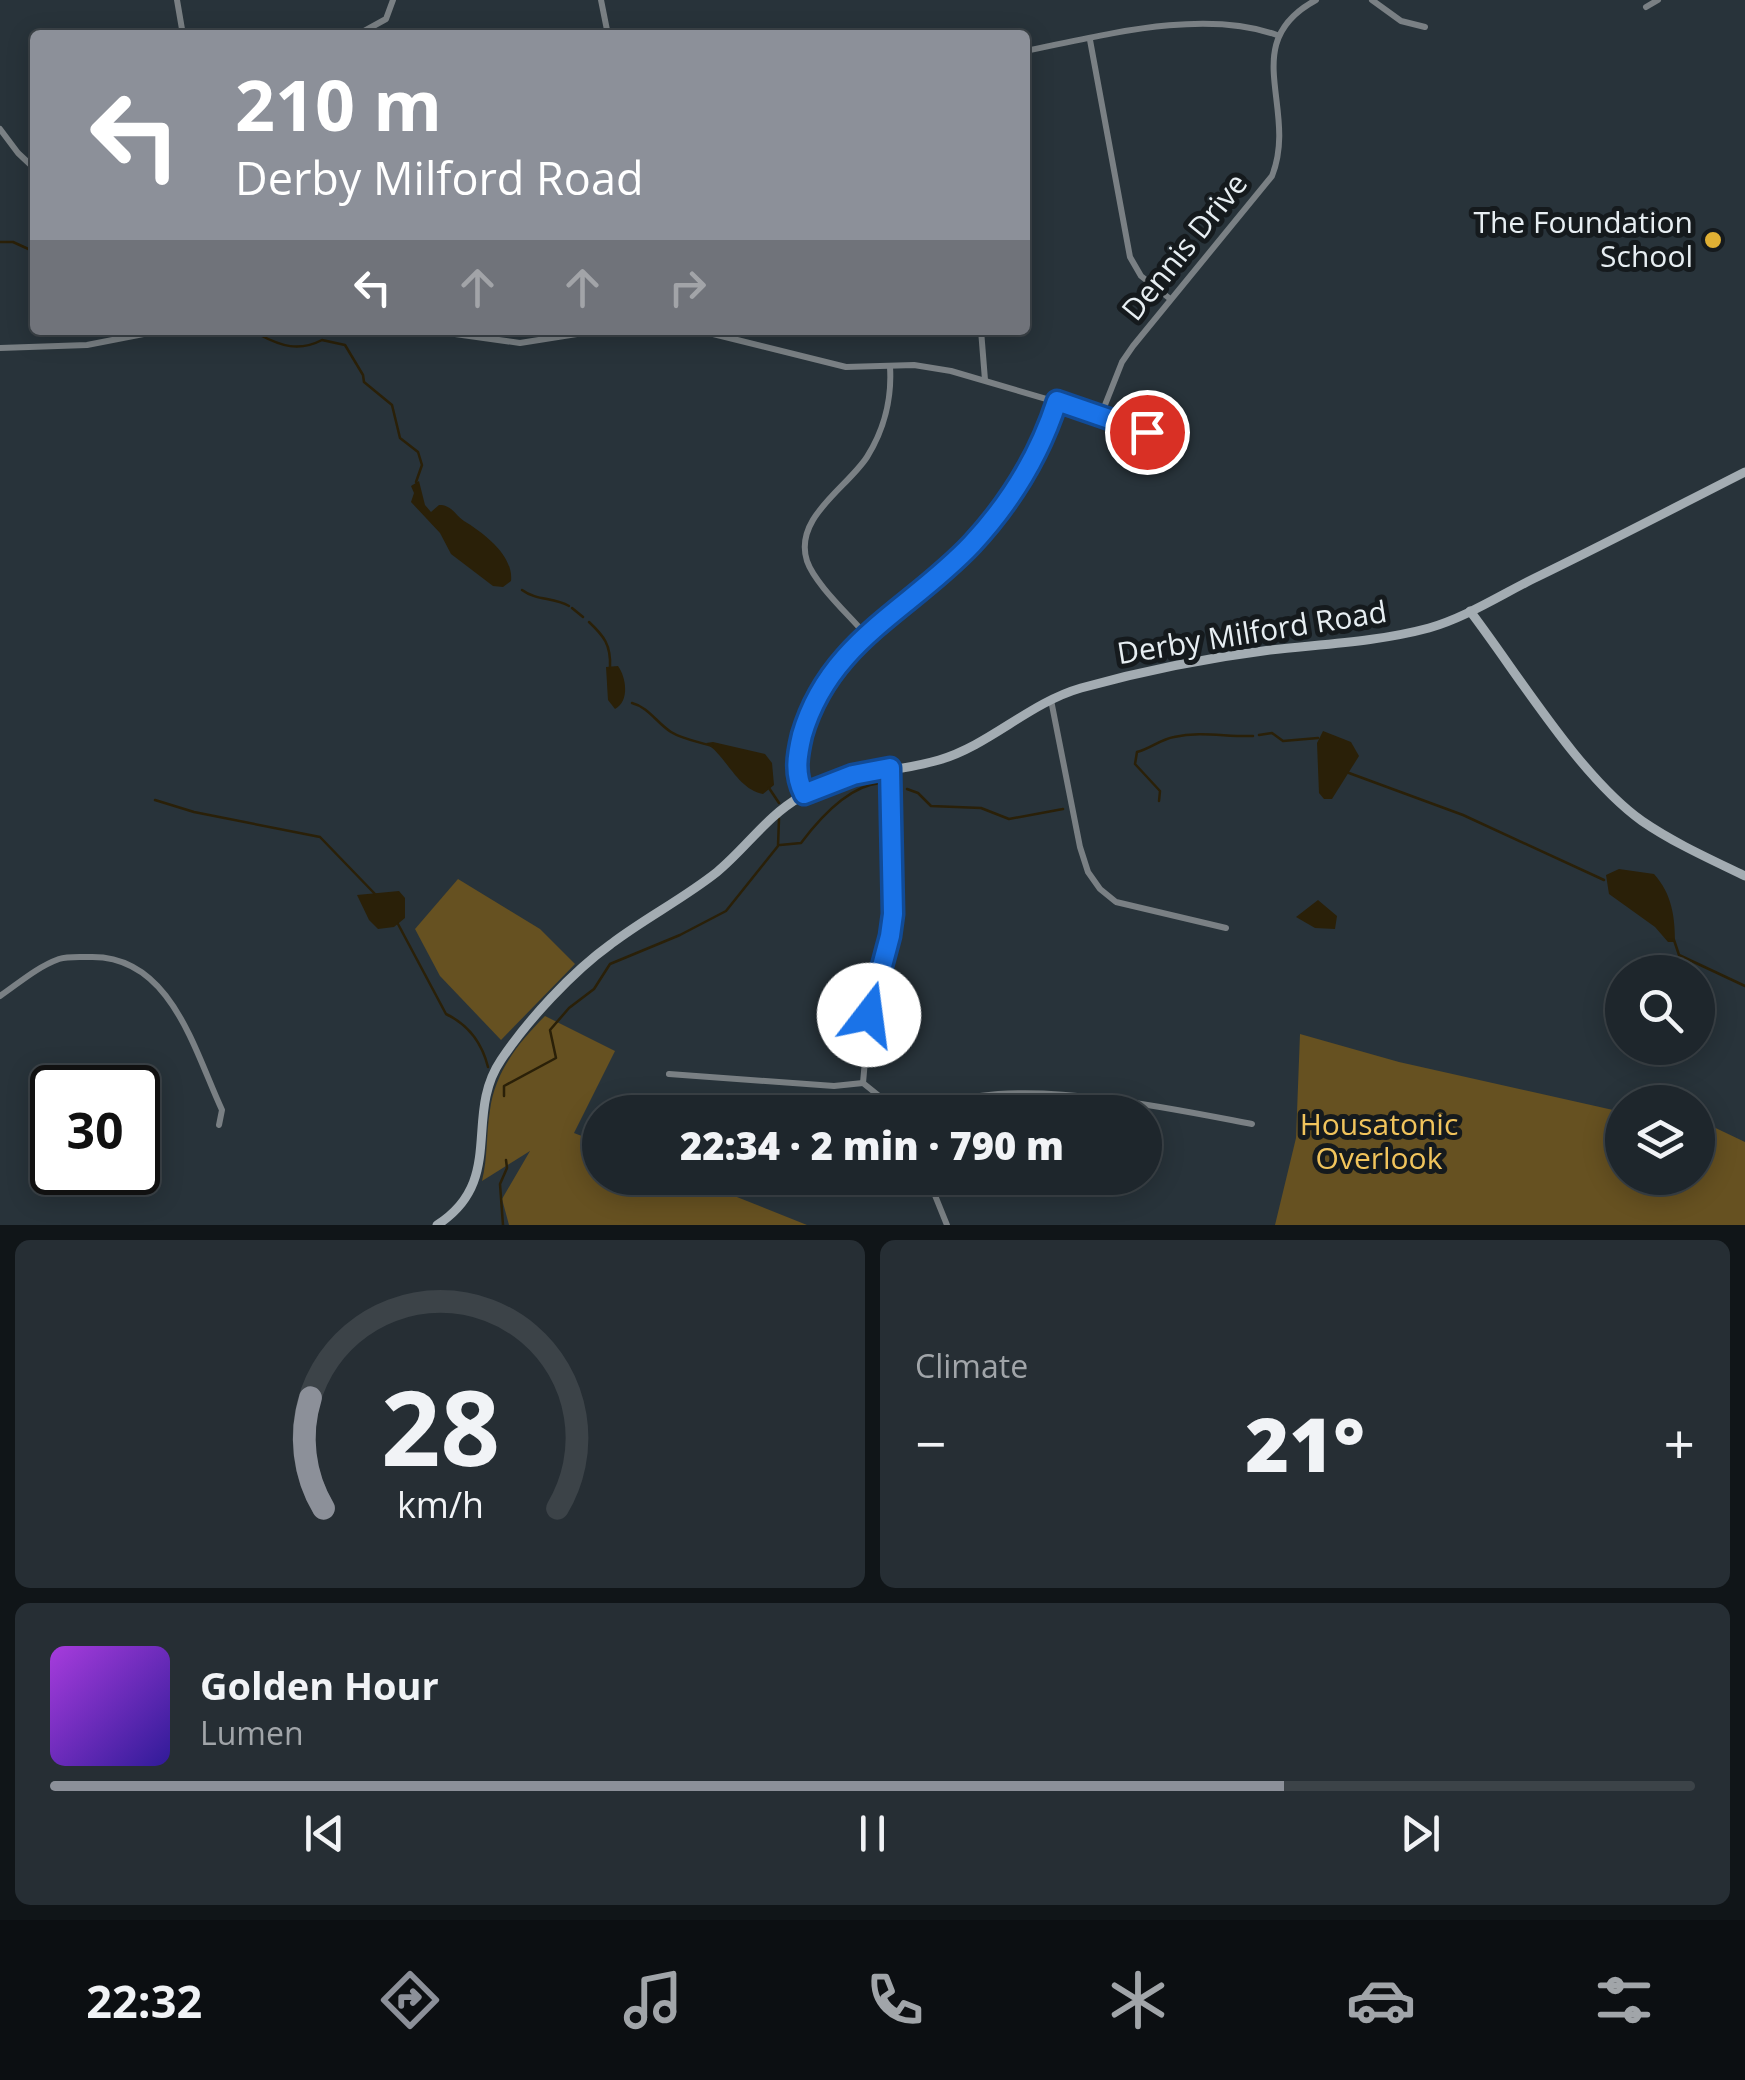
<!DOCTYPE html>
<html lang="en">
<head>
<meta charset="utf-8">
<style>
	:root { --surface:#1e262c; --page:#262e34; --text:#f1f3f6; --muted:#a1a5a9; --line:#3c4348; --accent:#8c9099 }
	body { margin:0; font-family:"Open Sans",sans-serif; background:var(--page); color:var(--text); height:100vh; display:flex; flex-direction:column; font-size:38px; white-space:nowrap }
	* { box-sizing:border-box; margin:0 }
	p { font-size:32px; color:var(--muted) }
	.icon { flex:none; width:55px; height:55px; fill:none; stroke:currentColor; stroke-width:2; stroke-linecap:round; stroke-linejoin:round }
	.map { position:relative; height:1225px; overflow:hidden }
	.sheet { display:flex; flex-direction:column; gap:15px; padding:15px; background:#101518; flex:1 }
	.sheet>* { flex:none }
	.guide { position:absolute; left:30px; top:30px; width:1000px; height:305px; border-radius:10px; box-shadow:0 5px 25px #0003,0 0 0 2px var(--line); background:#8c9099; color:#fff; overflow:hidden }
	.fabs { position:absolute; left:1605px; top:955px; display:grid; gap:20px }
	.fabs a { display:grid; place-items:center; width:110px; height:110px; border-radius:50%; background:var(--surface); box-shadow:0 5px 25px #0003,0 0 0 2px var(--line); font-size:50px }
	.speed { position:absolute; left:30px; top:1065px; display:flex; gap:20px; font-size:50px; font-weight:700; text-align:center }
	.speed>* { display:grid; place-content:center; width:130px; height:130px; border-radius:50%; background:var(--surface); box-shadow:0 5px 25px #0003,0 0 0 2px var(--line); line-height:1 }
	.speed .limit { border:5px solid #111; border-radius:15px; background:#fff; color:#111 }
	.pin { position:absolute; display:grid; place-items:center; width:85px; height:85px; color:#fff; margin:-42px; border:5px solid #fff; border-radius:50%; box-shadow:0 2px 10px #0007 }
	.me { position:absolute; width:110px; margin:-55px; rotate:15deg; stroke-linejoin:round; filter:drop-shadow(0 0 8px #0008) }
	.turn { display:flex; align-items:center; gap:35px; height:210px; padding:0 40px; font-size:45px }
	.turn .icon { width:130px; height:130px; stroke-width:2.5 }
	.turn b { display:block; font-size:70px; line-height:85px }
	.lanes { display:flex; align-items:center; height:95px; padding:0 40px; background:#0003; justify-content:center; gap:50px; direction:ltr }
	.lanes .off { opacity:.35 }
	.big { font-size:75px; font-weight:800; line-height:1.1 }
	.sheet .tile { flex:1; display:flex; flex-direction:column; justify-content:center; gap:15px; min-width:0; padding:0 35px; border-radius:15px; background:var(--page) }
	.sheet .dial { align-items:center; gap:0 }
	.dial svg { height:260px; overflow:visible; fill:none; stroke:var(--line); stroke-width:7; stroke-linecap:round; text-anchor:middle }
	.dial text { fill:var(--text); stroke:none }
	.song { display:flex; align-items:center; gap:30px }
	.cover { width:120px; height:120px; border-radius:15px; background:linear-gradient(135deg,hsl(280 70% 55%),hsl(250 70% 35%)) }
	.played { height:10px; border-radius:5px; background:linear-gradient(90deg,var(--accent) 75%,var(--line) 75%) }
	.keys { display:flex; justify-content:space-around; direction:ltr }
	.heat { display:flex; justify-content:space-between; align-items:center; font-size:55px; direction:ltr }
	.sheet .tiles { flex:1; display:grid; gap:15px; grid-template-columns:1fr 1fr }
	.tile:last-child { grid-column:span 2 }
	.trip { position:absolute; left:582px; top:1095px; width:580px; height:100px; border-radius:50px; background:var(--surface); box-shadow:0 5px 25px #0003,0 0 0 2px var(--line); font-weight:800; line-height:100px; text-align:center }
	.tab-bar { display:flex; height:160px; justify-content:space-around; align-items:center; background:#0c0f12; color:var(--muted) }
	.tab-bar .icon { width:70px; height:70px }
	.tab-bar .on { color:var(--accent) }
	.tab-bar b { font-size:45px; color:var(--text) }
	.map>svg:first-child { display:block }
	.green { fill:#665121 }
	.water { fill:#2a2008 }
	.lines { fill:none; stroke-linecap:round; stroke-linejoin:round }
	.stream { stroke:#2a2008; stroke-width:2.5 }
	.street { stroke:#7a8084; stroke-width:6 }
	.secondary { stroke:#a3acb2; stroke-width:9 }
	.route-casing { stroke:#114b97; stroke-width:25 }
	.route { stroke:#1a73e8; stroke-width:18 }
	.poi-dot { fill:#e0b034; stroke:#151a1d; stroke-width:4 }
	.labels { text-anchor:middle; stroke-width:10; stroke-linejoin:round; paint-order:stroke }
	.poi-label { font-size:30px; fill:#e7eef2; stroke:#151a1d; text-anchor:end }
	.street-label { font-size:30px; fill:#e7eef2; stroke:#151a1d }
	.park-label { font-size:30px; fill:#f1c45c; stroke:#151a1d }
</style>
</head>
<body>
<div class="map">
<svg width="1745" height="1225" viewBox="0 0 1745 1225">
	<rect width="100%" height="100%" fill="#28333a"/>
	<g class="green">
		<path d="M458,879L540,929L575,964L501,1040L440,976L415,929Z"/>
		<path d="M545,1016L615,1051L574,1133L600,1143V1178H689L807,1225H509L502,1199L530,1151L482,1181C488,1157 486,1134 490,1110C495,1072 518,1043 545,1016Z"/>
		<path d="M1300,1034L1399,1062L1622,1112V1178H1698V1120L1703,1122L1745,1142V1225H1275L1296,1138Z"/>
	</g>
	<g class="water">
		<path d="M419,481L425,505L431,512L439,505C452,505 454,514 464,521C484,533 514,556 511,581L503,587L493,586L451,554L440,533L411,502L414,493L411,486Z"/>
		<path d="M618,666C626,677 630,701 615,709L608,700L606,667Z"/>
		<path d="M1323,731L1351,742L1359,756L1332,799H1324L1319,793L1317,743Z"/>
		<path d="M713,742L765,754L772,763L774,785L763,794C737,789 727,757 706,743Z"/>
		<path d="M1619,869L1654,874C1672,894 1675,917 1675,942H1668L1655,927L1609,894L1606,875Z"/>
		<path d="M399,891L405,898V918L394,927L378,929L369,920L357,895Z"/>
		<path d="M1318,900L1337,916L1335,929L1315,928L1296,917Z"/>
	</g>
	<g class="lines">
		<g class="stream">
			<path d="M0,242H13L35,252"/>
			<path d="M260,335C281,346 299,352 322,340L345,345L363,375L364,382L392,405L400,438L418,452L422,465L416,482"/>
			<path d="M522,590C537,601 553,597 569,606"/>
			<path d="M572,608L583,617"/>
			<path d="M589,622C604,636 611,645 610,667"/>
			<path d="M632,703C648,707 657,723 671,732C682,739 699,742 712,746"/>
			<path d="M1259,735L1272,733L1283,741L1318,738"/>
			<path d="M1349,773L1463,815L1604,880"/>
			<path d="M769,788L779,803"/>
			<path d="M907,789L918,793L931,806L981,808L1009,819L1063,809"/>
			<path d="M155,800L194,812L320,837L375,894"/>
			<path d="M1159,801L1160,791L1135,764L1137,752C1150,749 1161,739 1174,737C1201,731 1226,737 1253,736"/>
			<path d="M780,845L801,843C819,819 849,786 880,783"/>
			<path d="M398,924L446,1014C469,1025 482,1043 488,1067"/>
			<path d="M1674,940L1679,955L1745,986"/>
			<path d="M504,1096V1086L556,1058L550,1030L569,1008L594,989L610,964L680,935L726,911L778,846L779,819"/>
			<path d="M503,1225L500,1184L507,1168L506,1160"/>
		</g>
		<g class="street">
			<path d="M177,0L183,35"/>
			<path d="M601,0L608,35"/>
			<path d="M1372,0L1401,21L1425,27"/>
			<path d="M1646,7L1658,0"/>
			<path d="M357,35L386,19L393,0"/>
			<path d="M1090,40L1130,257L1141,276L1169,298"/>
			<path d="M1025,51C1101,36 1202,8 1277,35"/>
			<path d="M0,129L18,153L35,169"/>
			<path d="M393,330L448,333L520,343L602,330"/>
			<path d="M697,330L846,367L914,365L951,371L1101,415L1147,432L1158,438L1166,448"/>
			<path d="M981,330L985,380"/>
			<path d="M0,348L87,345L164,330"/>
			<path d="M1101,415L1122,362L1133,346L1272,176C1299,108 1236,43 1316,0"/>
			<path d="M865,634C849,615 815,584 807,561C793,518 847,488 867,457C884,430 892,398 890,367"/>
			<path d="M1051,700L1080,847L1088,872L1100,889L1116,902L1226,928"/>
			<path d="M889,770L893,914L891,936L869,1015L863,1083L899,1112"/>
			<path d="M804,795C794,774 797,757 803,735C828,641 911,609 972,544C1009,504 1041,454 1057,401"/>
			<path d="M0,996C19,983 37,967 59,959C68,956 79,957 90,957C171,955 194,1050 222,1110L219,1125"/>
			<path d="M669,1074L834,1086L863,1083"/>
			<path d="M928,1112C945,1106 962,1098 980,1096C1060,1085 1173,1109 1252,1124"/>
			<path d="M928,1178L947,1225"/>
		</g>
		<g class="secondary">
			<path d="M1470,611C1518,674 1579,776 1642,821C1674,843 1710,859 1745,876"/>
			<path d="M437,1225C506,1181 463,1116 501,1060C527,1021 572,972 611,944C645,918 683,899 717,872C746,848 767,816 800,797C844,771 891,774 939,760C990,745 1029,703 1081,688C1142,671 1207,658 1270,650C1323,644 1377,642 1429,628C1467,617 1502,594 1537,577C1607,543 1676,507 1745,472"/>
		</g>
	</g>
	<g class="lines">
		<g class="route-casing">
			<path id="route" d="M869,1015L890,936L893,914L890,768L853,775L804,794C794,774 797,756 802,735C829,641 910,610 972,544C1010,503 1040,454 1057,401L1147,432"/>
		</g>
		<use href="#route" class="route"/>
	</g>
	<circle class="poi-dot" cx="1713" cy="240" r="10"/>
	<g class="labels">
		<g class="poi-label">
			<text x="1693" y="233">The Foundation<tspan x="1693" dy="34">School</tspan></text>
		</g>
		<g class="street-label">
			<text transform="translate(1185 247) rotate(-51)" y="10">Dennis Drive</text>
			<text transform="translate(1252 633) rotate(-9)" y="10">Derby Milford Road</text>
		</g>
		<g class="park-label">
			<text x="1379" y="1135">Housatonic<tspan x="1379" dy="34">Overlook</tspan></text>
		</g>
	</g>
</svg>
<div class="fabs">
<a><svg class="icon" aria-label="search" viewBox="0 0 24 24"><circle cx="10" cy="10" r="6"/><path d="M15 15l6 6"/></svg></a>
<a><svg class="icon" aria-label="layers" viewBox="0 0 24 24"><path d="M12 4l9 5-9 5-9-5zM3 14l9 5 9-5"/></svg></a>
</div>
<div class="speed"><div class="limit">30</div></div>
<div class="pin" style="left:1147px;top:432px;background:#d93025"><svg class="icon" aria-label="arrive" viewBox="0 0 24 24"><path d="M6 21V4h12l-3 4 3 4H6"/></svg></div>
<svg class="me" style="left:869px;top:1015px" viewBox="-20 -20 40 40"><circle r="19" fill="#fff"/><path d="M0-13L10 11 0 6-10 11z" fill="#1a73e8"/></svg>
<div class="trip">22:34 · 2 min · 790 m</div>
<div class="guide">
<div class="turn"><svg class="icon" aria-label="left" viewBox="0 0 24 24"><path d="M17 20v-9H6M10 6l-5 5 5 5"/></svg><div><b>210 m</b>Derby Milford Road</div></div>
<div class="lanes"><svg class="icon" aria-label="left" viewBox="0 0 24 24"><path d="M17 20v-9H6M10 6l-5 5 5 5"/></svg><svg class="icon off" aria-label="ahead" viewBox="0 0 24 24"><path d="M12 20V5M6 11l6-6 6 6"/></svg><svg class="icon off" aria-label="ahead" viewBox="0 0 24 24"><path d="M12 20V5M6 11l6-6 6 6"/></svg><svg class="icon off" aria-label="right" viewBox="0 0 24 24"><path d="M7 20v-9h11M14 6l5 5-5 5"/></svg></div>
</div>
</div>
<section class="sheet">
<div class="tiles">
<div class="tile dial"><svg viewBox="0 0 100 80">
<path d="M14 69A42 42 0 1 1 86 69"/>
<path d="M14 69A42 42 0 0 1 10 35" stroke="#8c9099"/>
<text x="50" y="56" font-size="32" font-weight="700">28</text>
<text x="50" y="72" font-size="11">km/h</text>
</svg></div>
<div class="tile"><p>Climate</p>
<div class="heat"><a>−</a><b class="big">21°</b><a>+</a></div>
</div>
<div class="tile">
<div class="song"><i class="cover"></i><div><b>Golden Hour</b><p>Lumen</p></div></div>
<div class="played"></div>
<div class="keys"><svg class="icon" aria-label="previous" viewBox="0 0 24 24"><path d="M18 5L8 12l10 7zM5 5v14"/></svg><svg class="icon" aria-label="pause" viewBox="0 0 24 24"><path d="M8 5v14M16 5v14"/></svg><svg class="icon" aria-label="next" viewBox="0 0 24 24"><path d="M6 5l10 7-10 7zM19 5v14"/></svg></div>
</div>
</div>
</section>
<nav class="tab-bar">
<b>22:32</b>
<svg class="icon on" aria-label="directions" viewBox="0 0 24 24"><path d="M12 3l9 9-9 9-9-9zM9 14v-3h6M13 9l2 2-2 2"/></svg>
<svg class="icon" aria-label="music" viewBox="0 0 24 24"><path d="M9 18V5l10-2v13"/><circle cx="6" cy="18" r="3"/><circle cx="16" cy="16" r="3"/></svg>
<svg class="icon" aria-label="phone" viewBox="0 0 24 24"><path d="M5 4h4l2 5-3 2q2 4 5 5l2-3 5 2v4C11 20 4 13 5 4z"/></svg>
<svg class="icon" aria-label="climate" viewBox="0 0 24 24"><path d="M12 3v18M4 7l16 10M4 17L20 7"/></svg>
<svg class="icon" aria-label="car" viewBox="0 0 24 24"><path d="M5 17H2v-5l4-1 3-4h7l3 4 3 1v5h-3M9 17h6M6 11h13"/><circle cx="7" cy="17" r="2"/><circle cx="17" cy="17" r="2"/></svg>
<svg class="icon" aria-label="filters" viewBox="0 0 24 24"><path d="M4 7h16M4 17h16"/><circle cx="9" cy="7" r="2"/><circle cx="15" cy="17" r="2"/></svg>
</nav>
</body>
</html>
